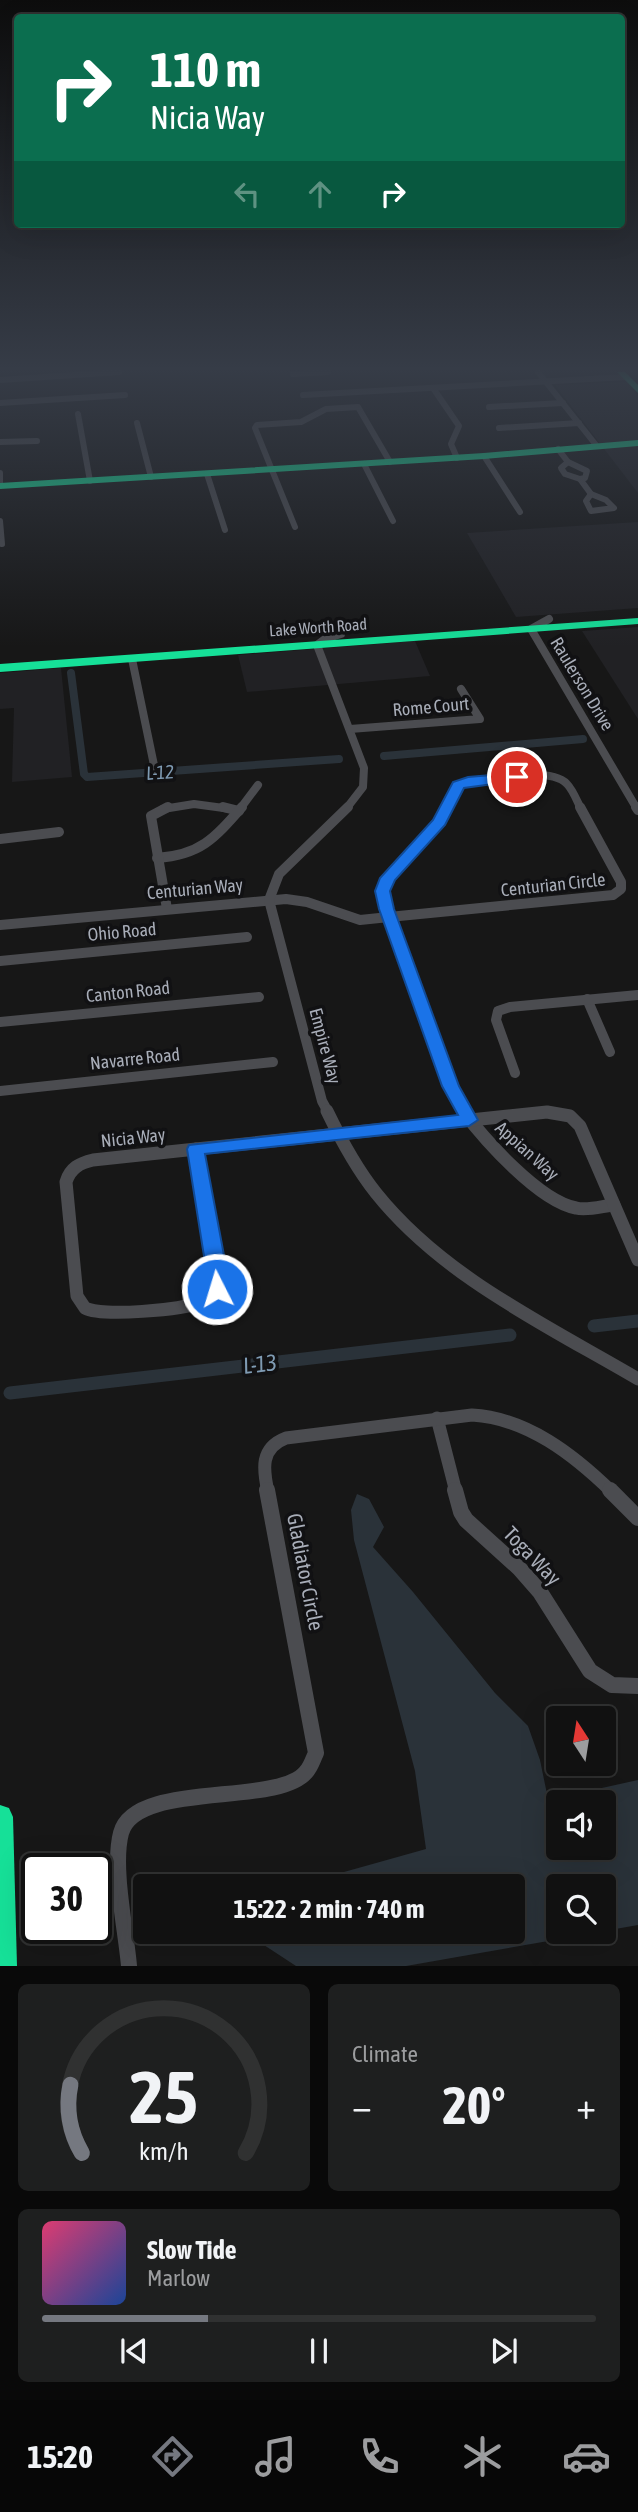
<!DOCTYPE html>
<html lang="en">
<head>
<meta charset="utf-8">
<style>
	:root { --surface:#111; --page:#1e1f1f; --text:#f1f3f6; --muted:#9c9d9f; --line:#303131; --accent:#757880 }
	body { margin:0; font-family:"Asap Condensed",sans-serif; background:var(--page); color:var(--text); height:100vh; display:flex; flex-direction:column; font-size:26px; white-space:nowrap }
	* { box-sizing:border-box; margin:0 }
	p { font-size:23px; color:var(--muted) }
	.icon { flex:none; width:38px; height:38px; fill:none; stroke:currentColor; stroke-width:2; stroke-linecap:round; stroke-linejoin:round }
	.map { position:relative; height:1966px; overflow:hidden }
	.drawer { display:flex; flex-direction:column; gap:18px; padding:18px; background:#090909; flex:1 }
	.drawer>* { flex:none }
	.guide { position:absolute; left:14px; top:14px; width:611px; height:214px; border-radius:7px; box-shadow:0 7px 28px #0002,0 0 0 2px var(--line); background:#0b6e4f; color:#fff; overflow:hidden }
	.needle { width:46px; rotate:348deg }
	.buttons { position:absolute; left:546px; top:1706px; display:grid; gap:14px }
	.buttons a { display:grid; place-items:center; width:70px; height:70px; border-radius:7px; background:var(--surface); box-shadow:0 7px 28px #0002,0 0 0 2px var(--line); font-size:35px }
	.speed { position:absolute; left:21px; top:1853px; display:flex; gap:14px; font-size:35px; font-weight:700; text-align:center }
	.speed>* { display:grid; place-content:center; width:91px; height:91px; border-radius:50%; background:var(--surface); box-shadow:0 7px 28px #0002,0 0 0 2px var(--line); line-height:1 }
	.speed .limit { border:4px solid #111; border-radius:10px; background:#fff; color:#111 }
	.pin { position:absolute; display:grid; place-items:center; width:60px; height:60px; color:#fff; margin:-30px; border:4px solid #fff; border-radius:50%; box-shadow:0 2px 7px #0007 }
	.me { position:absolute; width:77px; margin:-38px; rotate:355deg; stroke-linejoin:round; filter:drop-shadow(0 0 5px #0008) }
	.turn { display:flex; align-items:center; gap:24px; height:147px; padding:0 21px; font-size:32px }
	.turn .icon { width:91px; height:91px; stroke-width:2.5 }
	.turn b { display:block; font-size:49px; line-height:60px }
	.lanes { display:flex; align-items:center; height:66px; padding:0 21px; background:#0003; justify-content:center; gap:35px; direction:ltr }
	.lanes .off { opacity:.35 }
	.big { font-size:52px; font-weight:700; line-height:1.1 }
	.drawer .widget { flex:1; display:flex; flex-direction:column; justify-content:center; gap:10px; min-width:0; padding:0 24px; border-radius:10px; background:var(--page) }
	.drawer .dial { align-items:center; gap:0 }
	.dial svg { height:182px; overflow:visible; fill:none; stroke:var(--line); stroke-width:7; stroke-linecap:round; text-anchor:middle }
	.dial text { fill:var(--text); stroke:none }
	.song { display:flex; align-items:center; gap:21px }
	.cover { width:84px; height:84px; border-radius:10px; background:linear-gradient(135deg,hsl(340 70% 55%),hsl(220 70% 35%)) }
	.played { height:7px; border-radius:4px; background:linear-gradient(90deg,var(--accent) 30%,var(--line) 30%) }
	.keys { display:flex; justify-content:space-around; direction:ltr }
	.heat { display:flex; justify-content:space-between; align-items:center; font-size:38px; direction:ltr }
	.drawer .tiles { flex:1; display:grid; gap:18px; grid-template-columns:1fr 1fr }
	.widget:last-child { grid-column:span 2 }
	.trip { position:absolute; left:133px; top:1874px; width:392px; height:70px; border-radius:7px; background:var(--surface); box-shadow:0 7px 28px #0002,0 0 0 2px var(--line); font-weight:700; line-height:70px; text-align:center }
	.dock { display:flex; height:112px; justify-content:space-around; align-items:center; background:#070707; color:var(--muted) }
	.dock .icon { width:49px; height:49px }
	.dock .selected { color:var(--accent) }
	.dock b { font-size:32px; color:var(--text) }
	.map>svg:first-child { display:block }
	.built { fill:#212124 }
	.water { fill:#2a3239; fill-rule:evenodd }
	.lines { fill:none; stroke-linecap:round; stroke-linejoin:round }
	.canal-far1 { stroke:#2a3239; stroke-width:8 }
	.canal { stroke:#2a3239; stroke-width:13 }
	.street-far4 { stroke:#4b4c50; stroke-width:6 }
	.street-far3 { stroke:#4b4c50; stroke-width:8 }
	.street-far2 { stroke:#4b4c50; stroke-width:10 }
	.street-far1 { stroke:#4b4c50; stroke-width:13 }
	.street { stroke:#4b4c50; stroke-width:16 }
	.fast { fill:#16e098; fill-rule:evenodd }
	.route { fill:#1a73e8; stroke:#114b97; stroke-width:2 }
	.labels { text-anchor:middle; stroke-width:7; stroke-linejoin:round; paint-order:stroke }
	.far-street-label { font-size:16px; fill:#a8adb8; stroke:#111113 }
	.street-label { font-size:18px; fill:#a8adb8; stroke:#111113 }
	.water-label { font-size:19px; font-style:italic; fill:#7f9bb3; stroke:#111113 }
	.near-street-label { font-size:21px; fill:#a8adb8; stroke:#111113 }
	.near-water-label { font-size:23px; font-style:italic; fill:#7f9bb3; stroke:#111113 }
</style>
</head>
<body>
<div class="map">
<svg width="638" height="1966" viewBox="0 0 638 1966">
	<rect width="100%" height="100%" fill="#171717"/>
	<g class="built">
		<path d="M626,382L638,395V493L555,385Z"/>
		<path d="M638,522V608L516,617L467,533Z"/>
		<path d="M638,627V719L582,631Z"/>
		<path d="M415,641L430,676L247,692L238,655Z"/>
		<path d="M61,668L72,777L12,782L14,708L0,709V673Z"/>
	</g>
	<path class="water" d="M357,1494L369,1499L384,1527L373,1547L413,1592L495,1693L528,1726L540,1760L547,1794L570,1795L638,1780V1925L604,1931V1886H558V1932H600L406,1966H296L244,1932H513V1886H232L252,1880L344,1872L426,1849L415,1771L354,1540L351,1510ZM558,1802H604V1848H558Z"/>
	<g class="lines">
		<g class="canal-far1">
			<path d="M71,673L84,774L87,777L339,759"/>
			<path d="M384,756L583,739"/>
		</g>
		<g class="canal">
			<path d="M594,1326L638,1321"/>
			<path d="M10,1393L510,1335"/>
		</g>
		<g class="street-far4">
			<path d="M538,372L596,445"/>
			<path d="M293,374L328,372"/>
			<path d="M0,380L119,372"/>
			<path d="M433,388L459,426L451,444L457,458"/>
			<path d="M303,395L626,377"/>
			<path d="M0,403L125,395"/>
			<path d="M489,407L563,403"/>
			<path d="M78,414L90,481"/>
			<path d="M137,423L151,477"/>
			<path d="M499,428L579,423"/>
			<path d="M0,442L37,441"/>
			<path d="M558,449L568,462L587,471L585,478L580,479"/>
			<path d="M484,456L520,512"/>
			<path d="M568,462L561,468L565,474L580,479L591,494"/>
			<path d="M364,464L393,521"/>
			<path d="M0,473V485"/>
			<path d="M207,474L225,530"/>
			<path d="M591,494L606,500L614,508L591,511L586,501Z"/>
			<path d="M0,521L2,544"/>
			<path d="M295,527L255,428L257,425L301,422L326,409L358,407L390,462"/>
		</g>
		<g class="street-far3">
			<path d="M549,619L531,629L637,809"/>
			<path d="M341,634L325,639L317,645L364,768L363,787L346,809"/>
			<path d="M132,659L155,770"/>
			<path d="M350,729L480,719L461,689"/>
			<path d="M163,809L194,804L231,809"/>
			<path d="M240,809L258,785"/>
			<path d="M446,809L458,785L468,781C491,779 550,766 567,784C573,790 577,801 581,809"/>
		</g>
		<g class="street-far2">
			<path d="M223,807L239,811"/>
			<path d="M636,807L638,810"/>
			<path d="M0,839L59,832"/>
			<path d="M157,858C200,855 214,839 242,807"/>
			<path d="M167,909L151,816L168,807"/>
			<path d="M389,917L450,1086L464,1112"/>
			<path d="M389,917C386,906 381,896 385,885C389,868 435,832 447,807"/>
			<path d="M389,917L613,895L621,889V882L580,807"/>
			<path d="M0,925L286,899L307,902L360,920L389,917"/>
			<path d="M0,961L247,937"/>
			<path d="M587,999L610,1052"/>
			<path d="M0,1022L259,997"/>
			<path d="M515,1073L496,1020L498,1011L510,1007L638,995"/>
			<path d="M0,1091L273,1062"/>
			<path d="M328,1112L322,1101L269,900L279,874L348,807"/>
			<path d="M543,1112H549"/>
		</g>
		<g class="street-far1">
			<path d="M327,1111C341,1140 356,1168 376,1193C443,1277 548,1326 638,1379"/>
			<path d="M463,1111C485,1140 539,1201 576,1208C587,1211 603,1206 614,1205"/>
			<path d="M196,1149L219,1282C215,1291 210,1298 201,1302C183,1310 101,1317 85,1308L77,1296L66,1182C70,1168 80,1163 93,1160Z"/>
			<path d="M196,1149L547,1112L570,1116L580,1126L638,1260"/>
			<path d="M437,1418L456,1492"/>
			<path d="M268,1492C263,1469 260,1448 286,1438L472,1415C527,1418 574,1455 612,1492"/>
		</g>
		<g class="street">
			<path d="M455,1490L461,1512L466,1520L519,1568L540,1592L590,1671L612,1685L638,1686"/>
			<path d="M610,1490L638,1518"/>
			<path d="M129,1966C126,1930 112,1867 121,1833C135,1780 277,1807 306,1772C311,1767 313,1759 316,1753L267,1490"/>
		</g>
		<g class="fast">
			<path d="M617,372H625L638,385V393Z"/>
			<path d="M638,440V446L484,459L0,489V483L484,453Z"/>
			<path d="M638,618V624L0,672V664Z"/>
			<path d="M0,1805L9,1808L13,1817L17,1966H0Z"/>
		</g>
	</g>
	<linearGradient id="sky" x2="0" y2="1"><stop stop-color="#0d0d0d"/><stop offset="0.57" stop-color="#363c47"/><stop offset="1" stop-color="#363c47" stop-opacity="0"/></linearGradient>
	<rect width="638" height="647" fill="url(#sky)"/>
	<path class="route" d="M517,773L522,774V780L464,788L445,825L395,880L390,891L394,909L459,1086L478,1120L469,1126L205,1154L229,1282L224,1294L217,1296L210,1294L187,1149L189,1145L458,1115L442,1086L379,909L375,891L380,878L433,820L453,782L468,777Z"/>
	<g class="labels">
		<g class="far-street-label">
			<text transform="translate(318 627) rotate(-4)" y="6">Lake Worth Road</text>
		</g>
		<g class="street-label">
			<text transform="translate(582 684) rotate(59)" y="6">Raulerson Drive</text>
			<text transform="translate(431 707) rotate(-5)" y="6">Rome Court</text>
			<text transform="translate(553 885) rotate(-6)" y="6">Centurian Circle</text>
			<text transform="translate(195 889) rotate(-5)" y="6">Centurian Way</text>
			<text transform="translate(122 932) rotate(-5)" y="6">Ohio Road</text>
			<text transform="translate(128 992) rotate(-6)" y="6">Canton Road</text>
			<text transform="translate(325 1046) rotate(75)" y="6">Empire Way</text>
			<text transform="translate(135 1059) rotate(-6)" y="6">Navarre Road</text>
			<text transform="translate(133 1138) rotate(-6)" y="6">Nicia Way</text>
			<text transform="translate(527 1151) rotate(42)" y="6">Appian Way</text>
		</g>
		<g class="water-label">
			<text transform="translate(160 772) rotate(-4)" y="7">L-12</text>
		</g>
		<g class="near-street-label">
			<text transform="translate(532 1556) rotate(46)" y="7">Toga Way</text>
			<text transform="translate(305 1572) rotate(79)" y="7">Gladiator Circle</text>
		</g>
		<g class="near-water-label">
			<text transform="translate(260 1364) rotate(-7)" y="8">L-13</text>
		</g>
	</g>
</svg>
<div class="buttons">
<a><svg class="needle" viewBox="-14 -14 28 28"><path d="M0-13l5 13h-10z" fill="#e53935"/><path d="M0 13l5-13h-10z" fill="#9c9d9f"/></svg></a>
<a><svg class="icon" aria-label="sound" viewBox="0 0 24 24"><path d="M4 9h4l5-4v14l-5-4H4zM17 9q2 3 0 6"/></svg></a>
<a><svg class="icon" aria-label="search" viewBox="0 0 24 24"><circle cx="10" cy="10" r="6"/><path d="M15 15l6 6"/></svg></a>
</div>
<div class="speed"><div class="limit">30</div></div>
<div class="pin" style="left:517px;top:777px;background:#d93025"><svg class="icon" aria-label="arrive" viewBox="0 0 24 24"><path d="M6 21V4h12l-3 4 3 4H6"/></svg></div>
<svg class="me" style="left:217px;top:1289px" viewBox="-20 -20 40 40"><circle r="17" fill="#1a73e8" stroke="#fff" stroke-width="3"/><path d="M0-11L8 9 0 5-8 9z" fill="#fff"/></svg>
<div class="trip">15:22 · 2 min · 740 m</div>
<div class="guide">
<div class="turn"><svg class="icon" aria-label="right" viewBox="0 0 24 24"><path d="M7 20v-9h11M14 6l5 5-5 5"/></svg><div><b>110 m</b>Nicia Way</div></div>
<div class="lanes"><svg class="icon off" aria-label="left" viewBox="0 0 24 24"><path d="M17 20v-9H6M10 6l-5 5 5 5"/></svg><svg class="icon off" aria-label="ahead" viewBox="0 0 24 24"><path d="M12 20V5M6 11l6-6 6 6"/></svg><svg class="icon" aria-label="right" viewBox="0 0 24 24"><path d="M7 20v-9h11M14 6l5 5-5 5"/></svg></div>
</div>
</div>
<section class="drawer">
<div class="tiles">
<div class="widget dial"><svg viewBox="0 0 100 80">
<path d="M14 69A42 42 0 1 1 86 69"/>
<path d="M14 69A42 42 0 0 1 9 39" stroke="#757880"/>
<text x="50" y="56" font-size="32" font-weight="700">25</text>
<text x="50" y="72" font-size="11">km/h</text>
</svg></div>
<div class="widget"><p>Climate</p>
<div class="heat"><a>−</a><b class="big">20°</b><a>+</a></div>
</div>
<div class="widget">
<div class="song"><i class="cover"></i><div><b>Slow Tide</b><p>Marlow</p></div></div>
<div class="played"></div>
<div class="keys"><svg class="icon" aria-label="previous" viewBox="0 0 24 24"><path d="M18 5L8 12l10 7zM5 5v14"/></svg><svg class="icon" aria-label="pause" viewBox="0 0 24 24"><path d="M8 5v14M16 5v14"/></svg><svg class="icon" aria-label="next" viewBox="0 0 24 24"><path d="M6 5l10 7-10 7zM19 5v14"/></svg></div>
</div>
</div>
</section>
<nav class="dock">
<b>15:20</b>
<svg class="icon selected" aria-label="directions" viewBox="0 0 24 24"><path d="M12 3l9 9-9 9-9-9zM9 14v-3h6M13 9l2 2-2 2"/></svg>
<svg class="icon" aria-label="music" viewBox="0 0 24 24"><path d="M9 18V5l10-2v13"/><circle cx="6" cy="18" r="3"/><circle cx="16" cy="16" r="3"/></svg>
<svg class="icon" aria-label="phone" viewBox="0 0 24 24"><path d="M5 4h4l2 5-3 2q2 4 5 5l2-3 5 2v4C11 20 4 13 5 4z"/></svg>
<svg class="icon" aria-label="climate" viewBox="0 0 24 24"><path d="M12 3v18M4 7l16 10M4 17L20 7"/></svg>
<svg class="icon" aria-label="car" viewBox="0 0 24 24"><path d="M5 17H2v-5l4-1 3-4h7l3 4 3 1v5h-3M9 17h6M6 11h13"/><circle cx="7" cy="17" r="2"/><circle cx="17" cy="17" r="2"/></svg>
</nav>
</body>
</html>
